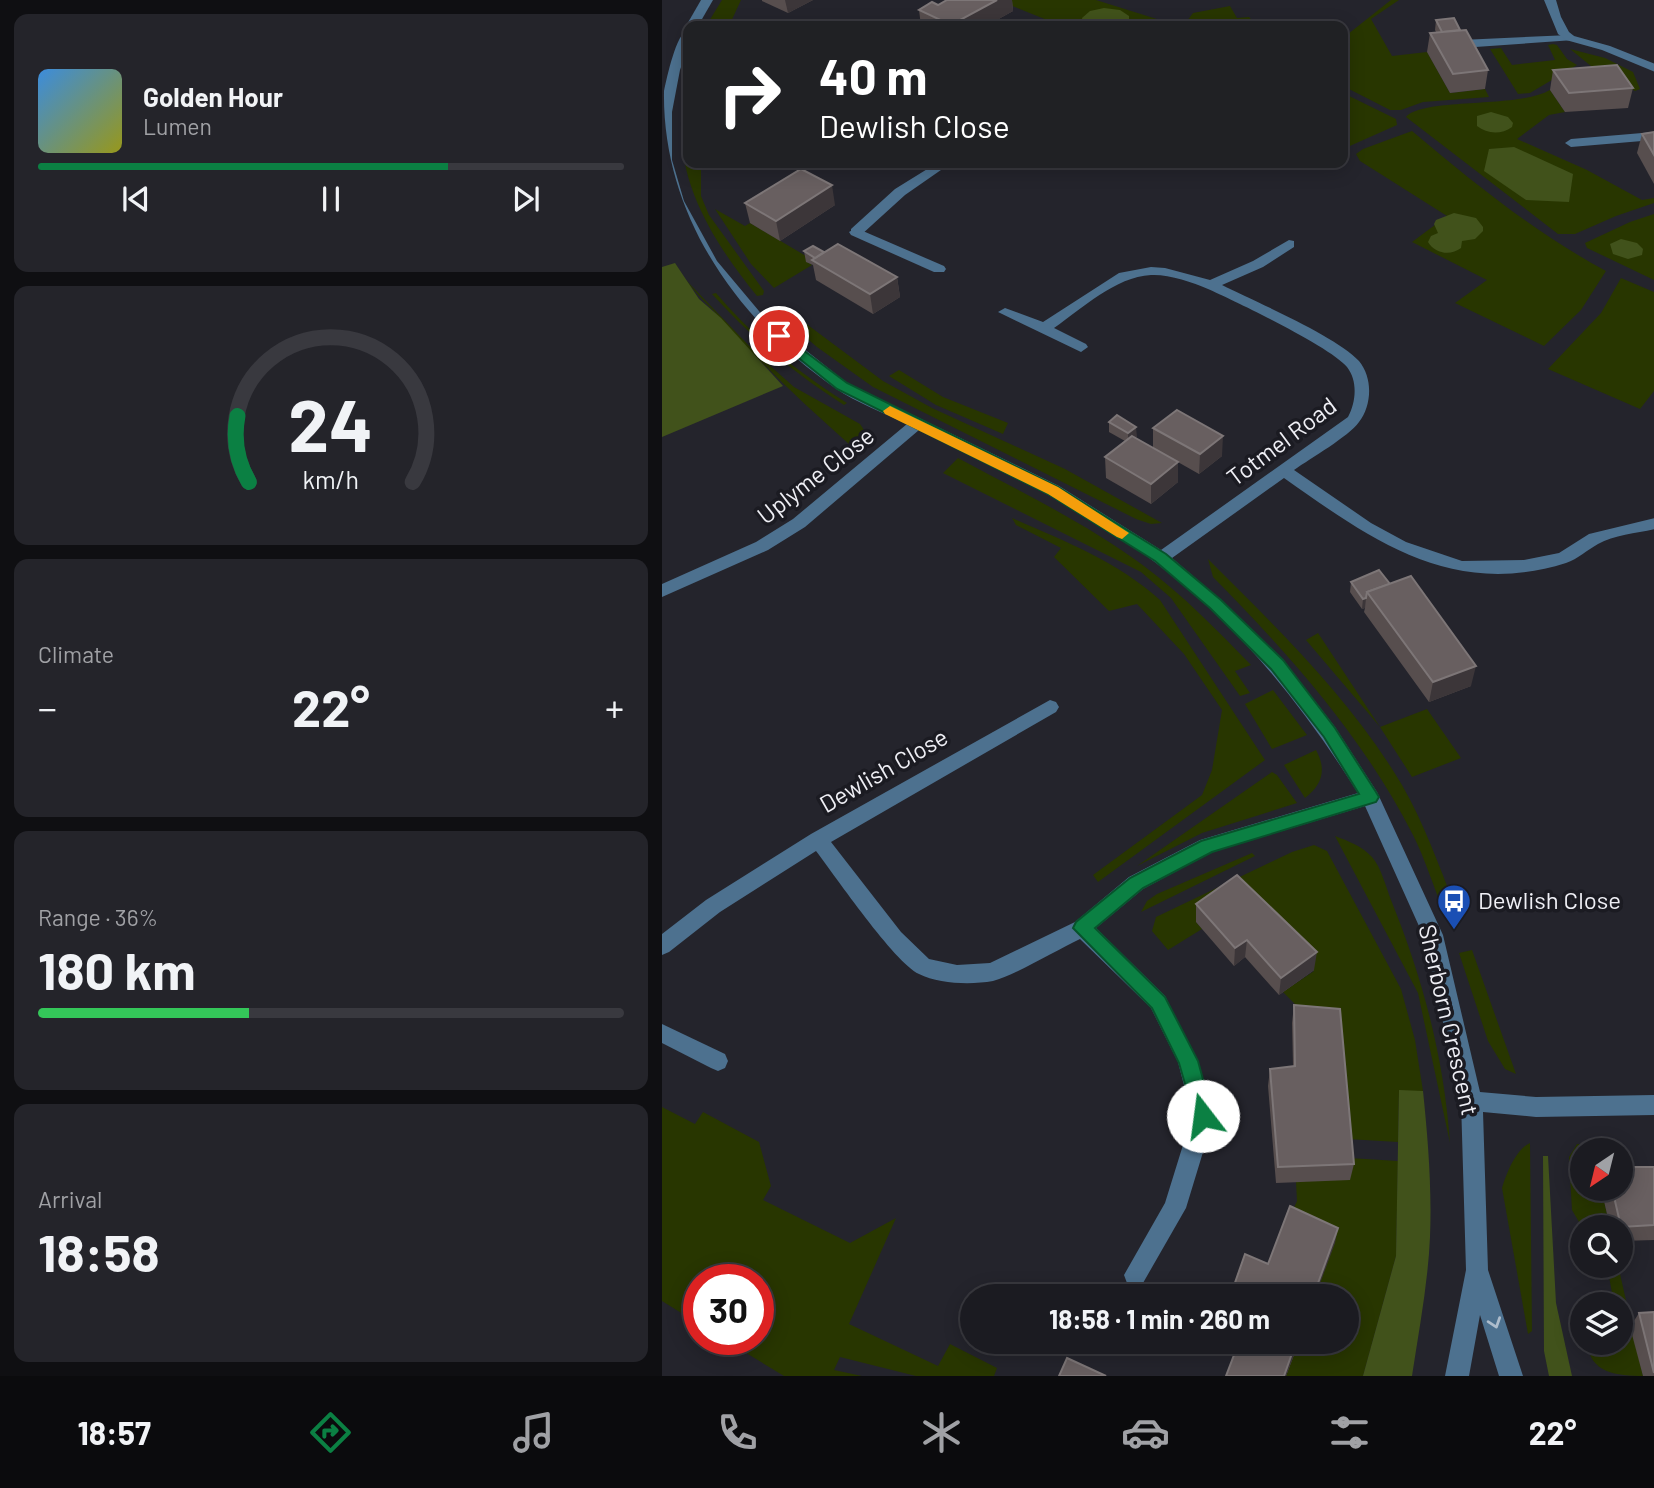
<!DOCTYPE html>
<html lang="en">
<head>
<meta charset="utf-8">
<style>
	:root { --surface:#1b1b21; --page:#24242a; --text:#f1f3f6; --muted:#a0a1a5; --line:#39393f; --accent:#0b8043 }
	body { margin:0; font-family:Barlow,sans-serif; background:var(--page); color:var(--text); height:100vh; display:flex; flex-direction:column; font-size:26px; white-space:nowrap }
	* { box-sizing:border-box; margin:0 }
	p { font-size:23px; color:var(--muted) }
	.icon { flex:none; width:38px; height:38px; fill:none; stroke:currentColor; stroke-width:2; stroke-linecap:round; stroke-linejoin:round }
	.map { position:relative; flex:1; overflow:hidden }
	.details { display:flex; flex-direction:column; gap:14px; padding:14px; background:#0f0f12; width:662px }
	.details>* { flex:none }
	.banner { position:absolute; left:21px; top:21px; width:665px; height:147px; border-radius:14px; box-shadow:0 4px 18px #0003,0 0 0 2px var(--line); background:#202124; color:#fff; overflow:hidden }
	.needle { width:46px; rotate:215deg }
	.buttons { position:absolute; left:908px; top:1138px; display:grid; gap:14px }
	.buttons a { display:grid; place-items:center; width:63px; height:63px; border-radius:50%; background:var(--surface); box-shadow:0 4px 18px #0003,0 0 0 2px var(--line); font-size:35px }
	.speed { position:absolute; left:21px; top:1264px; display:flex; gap:14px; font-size:35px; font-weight:700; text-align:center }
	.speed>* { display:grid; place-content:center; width:91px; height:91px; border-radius:50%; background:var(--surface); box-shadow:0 4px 18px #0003,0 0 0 2px var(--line); line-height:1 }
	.speed .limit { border:10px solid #d22; background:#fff; color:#111 }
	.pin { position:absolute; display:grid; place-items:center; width:60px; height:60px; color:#fff; margin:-30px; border:4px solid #fff; border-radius:50%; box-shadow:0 2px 7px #0007 }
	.me { position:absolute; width:77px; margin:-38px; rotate:345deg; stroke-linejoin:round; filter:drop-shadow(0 0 5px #0008) }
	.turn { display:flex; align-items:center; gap:24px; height:147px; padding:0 21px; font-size:32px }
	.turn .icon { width:91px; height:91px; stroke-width:2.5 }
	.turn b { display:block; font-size:49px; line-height:60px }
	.big { font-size:52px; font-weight:700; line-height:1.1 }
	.details .widget { flex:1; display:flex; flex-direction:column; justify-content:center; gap:10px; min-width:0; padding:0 24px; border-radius:14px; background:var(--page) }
	.details .dial { align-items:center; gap:0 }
	.dial svg { height:182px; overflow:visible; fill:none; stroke:var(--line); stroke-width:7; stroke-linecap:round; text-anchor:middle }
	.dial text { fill:var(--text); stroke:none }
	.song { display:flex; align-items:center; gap:21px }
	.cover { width:84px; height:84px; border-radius:10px; background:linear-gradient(135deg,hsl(210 70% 55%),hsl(60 70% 35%)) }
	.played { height:7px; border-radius:4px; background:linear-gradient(90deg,var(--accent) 70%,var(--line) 70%) }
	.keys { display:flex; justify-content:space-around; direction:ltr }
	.heat { display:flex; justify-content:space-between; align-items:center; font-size:38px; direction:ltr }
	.charge { height:10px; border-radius:5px; background:linear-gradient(90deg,#34c759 36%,var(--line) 0) }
	.trip { position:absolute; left:298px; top:1284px; width:399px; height:70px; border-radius:35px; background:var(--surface); box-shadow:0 4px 18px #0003,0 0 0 2px var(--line); font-weight:700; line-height:70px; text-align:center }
	.dock { display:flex; height:112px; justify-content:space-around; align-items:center; background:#0b0b0d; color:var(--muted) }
	.dock .icon { width:49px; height:49px }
	.dock .current { color:var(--accent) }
	.dock b { font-size:32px; color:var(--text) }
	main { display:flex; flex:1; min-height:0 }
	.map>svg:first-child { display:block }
	.green { fill:#283600 }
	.forest { fill:#41521b }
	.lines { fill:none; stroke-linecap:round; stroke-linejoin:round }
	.service { fill:#4d718f; fill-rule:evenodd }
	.minor { fill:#4d718f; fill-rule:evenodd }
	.wall { fill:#574e4e }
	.shaded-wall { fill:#3c3639 }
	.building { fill:#685f60; stroke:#7d7677; stroke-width:2 }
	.oneway { stroke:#aebdcc }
	.route { fill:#0b8043; stroke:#07532c; stroke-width:2 }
	.slow { fill:#f59e0b }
	.labels { text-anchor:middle; stroke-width:7; stroke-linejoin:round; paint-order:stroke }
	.street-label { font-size:24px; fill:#efeff5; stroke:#1b1b22 }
	.poi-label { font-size:24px; fill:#efeff5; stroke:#1b1b22; text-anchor:start }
</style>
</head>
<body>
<main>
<section class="details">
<div class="widget">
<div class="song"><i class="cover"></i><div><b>Golden Hour</b><p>Lumen</p></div></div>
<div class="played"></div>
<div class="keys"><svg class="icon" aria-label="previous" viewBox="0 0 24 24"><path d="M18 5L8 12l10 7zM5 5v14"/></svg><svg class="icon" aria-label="pause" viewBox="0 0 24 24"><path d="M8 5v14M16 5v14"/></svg><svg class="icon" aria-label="next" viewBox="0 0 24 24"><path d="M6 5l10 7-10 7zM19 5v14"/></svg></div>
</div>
<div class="widget dial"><svg viewBox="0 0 100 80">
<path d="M14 69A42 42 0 1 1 86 69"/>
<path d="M14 69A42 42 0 0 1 9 40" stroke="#0b8043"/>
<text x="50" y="56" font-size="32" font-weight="700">24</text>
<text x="50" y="72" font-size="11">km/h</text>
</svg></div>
<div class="widget"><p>Climate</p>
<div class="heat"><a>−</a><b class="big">22°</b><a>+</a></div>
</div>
<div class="widget"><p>Range · 36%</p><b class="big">180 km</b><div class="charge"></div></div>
<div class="widget"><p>Arrival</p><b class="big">18:58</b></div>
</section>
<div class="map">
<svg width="993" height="1376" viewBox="0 0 993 1376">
	<rect width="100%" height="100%" fill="#24242c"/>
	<g class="green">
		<path d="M60,0H79L67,26H44Z"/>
		<path d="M325,0H434L517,26H400L343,3Z"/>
		<path d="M729,0H737L709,19L730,56L765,52L788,93L823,89L827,97L761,102L739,110H728L681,86V38Z"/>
		<path d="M568,6L575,18L587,17L596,26H539L525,21L531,13Z"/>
		<path d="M891,44L895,45L905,59L915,65L868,93L856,94L828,49L839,48L850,65L893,60L886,45Z"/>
		<path d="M908,49L943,58L971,72L978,89L973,91L929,66Z"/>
		<path d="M26,88V163H39V196L47,215L102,291L101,295L95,296C56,248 18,190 19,125C19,113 20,99 26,88Z"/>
		<path d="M888,90L903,112L887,115L855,139L925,170L980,200L992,198V203L954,216L913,234H896L744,117C763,97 855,109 888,90Z"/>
		<path d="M681,93L734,119L735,125L681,149Z"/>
		<path d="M750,131C812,183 872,232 944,271L919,310L882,346L793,303L825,280L750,242L785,216L698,161L694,154L701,149Z"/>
		<path d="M53,209L83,226L88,223L149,259L145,262L150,265L112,288L89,264Z"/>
		<path d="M992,214V280L925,248L923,243L968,222Z"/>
		<path d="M22,278L95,354L132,387L198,424L204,433C202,446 195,452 185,459L191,452L188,445C143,405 101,366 61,321C48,306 34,294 22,278Z"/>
		<path d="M959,278L992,292V391L978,409L886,369L939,313Z"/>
		<path d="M54,293C94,340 134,370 185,403L182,405C132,373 90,338 50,294Z"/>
		<path d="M123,308L221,381L270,408L403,469L500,523L489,524L474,519L211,387L155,347L115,313Z"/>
		<path d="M237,370L281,397L346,423L341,434L274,405L227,376Z"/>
		<path d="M296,458C359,492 424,523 482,566C521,595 556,631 589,665L573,671L588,693L578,696L509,598L479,572L281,473Z"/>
		<path d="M350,518C402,541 455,561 498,600L603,760L436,882L431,875L540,795L550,770L560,710L522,654L475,604L447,611L392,557L399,548L354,525Z"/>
		<path d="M546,559C616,629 689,699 740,785C762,823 777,866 793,906L781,910C771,885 763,859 751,835C701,737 628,655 551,577Z"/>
		<path d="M656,633L718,727L765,709L799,758L750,777L718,727L644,640Z"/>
		<path d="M611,690L645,735L610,749L583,704Z"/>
		<path d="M654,750C665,770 660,785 643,798L622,765Z"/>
		<path d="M610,772L615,775L635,803L540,833L475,866Z"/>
		<path d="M673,836C686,841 700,846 710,857C719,867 724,887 729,900C761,979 782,1058 788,1143L756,993Z"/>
		<path d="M652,845L665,851L739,989L753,1040L761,1091H737L736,1142L685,1139L633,1004L621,992L652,971L534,922L540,929L506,950L490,931L494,917L630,852Z"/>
		<path d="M590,853L593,856L479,912L485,901L495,894Z"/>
		<path d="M810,950L854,1074L843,1069L826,1041L797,953Z"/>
		<path d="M0,1107L33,1124L41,1112L97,1142L109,1186L101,1200L188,1243L234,1218L187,1324L276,1366L288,1344L335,1368L332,1376H254L178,1357L172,1370L200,1376H122L61,1339H96V1279H37V1324L0,1301Z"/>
		<path d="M868,1143L870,1331L866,1334L840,1188C844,1174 854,1149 868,1143Z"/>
		<path d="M915,1144L952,1145L953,1150H920V1188H939L948,1227H920L910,1210L907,1157Z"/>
		<path d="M687,1158L736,1161L734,1256L701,1376H624L636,1342H684V1297H653L626,1221L635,1201L634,1182Z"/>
		<path d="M945,1265H956L981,1376C956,1376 926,1373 926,1342H959V1304H952Z"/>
	</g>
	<g class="forest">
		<path d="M442,8L458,10L467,16V24L465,26H422L420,18L428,11Z"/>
		<path d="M829,112L846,117L851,123L850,127C839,135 825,134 815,126V116Z"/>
		<path d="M852,147L911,174L907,202L864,200L822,171L827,149Z"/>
		<path d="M792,213L814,218L821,227V231L813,239L800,241L799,248C789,256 773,254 766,242L769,236L776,233L772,224L774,220Z"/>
		<path d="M959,239L975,243L981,249L980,255L966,259L951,254L948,244Z"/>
		<path d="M13,263L37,299L59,318L121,386L0,437V267Z"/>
		<path d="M737,1090L761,1091C766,1139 770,1188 768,1237C766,1283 757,1330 750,1376H701L734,1256Z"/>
		<path d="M881,1156H886L894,1303L910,1376H887L882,1351Z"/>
	</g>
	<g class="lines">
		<g class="service">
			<path d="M908,35L912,36V40L799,48L793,44L799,40Z"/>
			<path d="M993,132V140L909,147L903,143L909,139Z"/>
			<path d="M194,228L282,266L284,269L282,272H272L189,235L187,232Z"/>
		</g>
		<g class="minor">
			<path d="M39,0H51L36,26L26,28L24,26Z"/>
			<path d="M882,0H894L899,17L907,32L912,36L948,46L993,64V72L940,50L904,40L896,34Z"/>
			<path d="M26,29V47L18,70L10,112V160L22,201L55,261L102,317L185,383L397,486L499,550L686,417C694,402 696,381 685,367C669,347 573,301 546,289C530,282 506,274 489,275C453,277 421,308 392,328L424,344L426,347L419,352L336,312L343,308L381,322L457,273L489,267L503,268L548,280L591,261L627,240L632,241V247L601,267L560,285C594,302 674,336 697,361C711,378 710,405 697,422C686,437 649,458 632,470L709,523L744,542L800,561L862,560L897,553L927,534L993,518V529C975,533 952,535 936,544C925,550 916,559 904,563C790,599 710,540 622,478L510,558L559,600L621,660L673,727L715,792L781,935L818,1092L874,1097L993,1095V1115L874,1117L821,1112L826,1270L861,1376H837L818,1315L807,1376H783L804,1270L799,1101L761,935L703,806L550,852L481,889L434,928L503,996L536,1061L552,1116L524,1208L481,1283L473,1286L465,1283L462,1275L503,1203L530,1116L516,1062L489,1008L418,939C395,950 353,975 331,981C309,985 277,984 257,974C232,962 174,877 154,851L58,912L7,952L0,955V934L44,900L149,834L388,700L394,702L397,707L394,712L169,842L239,932L267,959L295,965L328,963L413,922L467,877L538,840L696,793C641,706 577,625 494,563C422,508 338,470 257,430L143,527L106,550L0,597V584L94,542L131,519L245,424C222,413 195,403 173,388C78,322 0,217 2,91C5,77 14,34 26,29Z"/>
			<path d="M275,163H289L243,195L199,235H189V229L233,189Z"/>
			<path d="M0,1024L63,1054L66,1061L63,1068L56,1071L49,1068L0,1043Z"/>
		</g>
	</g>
	<g class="wall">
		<path d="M100,0H151L126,13L100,1Z"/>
		<path d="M285,0H350L351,11L324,26H259L257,10L276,5Z"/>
		<path d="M774,20L798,30L826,70L823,89L788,93L765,52L768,33L774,32L773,30Z"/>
		<path d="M891,70L971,88L966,108L903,112L888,90Z"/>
		<path d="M992,132V184L975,153L980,134Z"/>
		<path d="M83,203L173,205L118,241L88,223Z"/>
		<path d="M142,251L162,252L235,277L238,297L211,314L154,280L151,265L144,262Z"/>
		<path d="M447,422L491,448V428L560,456L537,474L507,457L516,482L489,504L444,478L443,457L463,441L447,432Z"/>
		<path d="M689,582L728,584L809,686L767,702L702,612L703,608L700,609L688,592Z"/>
		<path d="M534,904L652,970L617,995L583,957L572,966L534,922Z"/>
		<path d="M632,1005L692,1164L688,1180L614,1183L606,1086L608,1069L631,1066L630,1023Z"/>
		<path d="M992,1167V1240L959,1241V1227H948L939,1188H959Z"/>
		<path d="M992,1312V1376H981L968,1327L977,1313Z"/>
		<path d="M555,1342H637L624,1376H564L574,1351Z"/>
	</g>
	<g class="shaded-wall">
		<path d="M123,0H151L126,13Z"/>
		<path d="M335,0H350L351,11L324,26H289V25Z"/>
		<path d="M170,185L173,205L118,241L114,221Z"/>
		<path d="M235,277L238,297L211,314L208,294Z"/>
		<path d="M474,427L475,437L466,443V433Z"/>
		<path d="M561,436L560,456L537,474L538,454Z"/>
		<path d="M516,462V482L489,504V484Z"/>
		<path d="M704,598L703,608L700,609L701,599Z"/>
		<path d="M814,666L809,686L767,702L771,682Z"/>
		<path d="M585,940L583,957L572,966L573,948Z"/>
		<path d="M655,952L652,970L617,995L619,978Z"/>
		<path d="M676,1228L673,1243L653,1297H651Z"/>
		<path d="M634,1342H637L624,1376H622Z"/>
	</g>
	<g class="building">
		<path d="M285,0H335L289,25L257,10L270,2L276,5Z"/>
		<path d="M792,18L798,30L780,32L774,20Z"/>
		<path d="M804,30L826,70L791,74L768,33Z"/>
		<path d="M955,65L971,88L907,93L891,70Z"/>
		<path d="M992,132V155L980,134Z"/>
		<path d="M139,169L170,185L114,221L83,203Z"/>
		<path d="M176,244L235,277L208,294L150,260Z"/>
		<path d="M151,246L162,252L153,258L142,251Z"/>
		<path d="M515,410L561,436L538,454L491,428Z"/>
		<path d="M455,415L474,427L466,433L447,422Z"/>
		<path d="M470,436L516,462L489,484L443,457Z"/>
		<path d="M717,570L728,584L705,592L704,598L701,599L689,582Z"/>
		<path d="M749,576L814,666L771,682L705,592Z"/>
		<path d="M575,875L655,952L619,978L585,940L573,948L534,904Z"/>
		<path d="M632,1005L678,1009L692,1164L616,1167L608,1069L633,1066Z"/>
		<path d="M959,1167H992V1225L959,1227L950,1188H959Z"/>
		<path d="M628,1206L676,1228L651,1297H568L583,1254L606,1264Z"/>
		<path d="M992,1312V1373L977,1313Z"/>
		<path d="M577,1342H634L622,1376H564Z"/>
		<path d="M405,1358L444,1376H397Z"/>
	</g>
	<defs><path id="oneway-chevron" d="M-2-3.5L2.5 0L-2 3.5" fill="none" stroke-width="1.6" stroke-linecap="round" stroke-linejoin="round" transform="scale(1.75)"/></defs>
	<use class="oneway" href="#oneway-chevron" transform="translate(833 1323) rotate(71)"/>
	<path class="route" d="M117,332L185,383L396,487L504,554L559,600L621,660L673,728L714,792L717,797L714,802L550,852L481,888L433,928L503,997L536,1061L551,1116L548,1122L541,1125L534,1122L517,1063L490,1008L411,928L414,922L468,878L539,841L697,794L662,737L609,669L548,608L493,561L386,494L175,389L113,339V333Z"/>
	<path class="slow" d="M228,406L396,487L467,533L460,539L455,537L386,494L223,414L221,411Z"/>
	<defs>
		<g id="bus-pin" transform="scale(1.75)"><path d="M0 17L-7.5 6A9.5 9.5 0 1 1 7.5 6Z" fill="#1a4fb4" stroke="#1b1b22"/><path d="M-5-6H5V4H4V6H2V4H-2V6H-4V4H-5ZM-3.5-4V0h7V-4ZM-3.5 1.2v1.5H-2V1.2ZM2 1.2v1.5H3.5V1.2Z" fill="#fff"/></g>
	</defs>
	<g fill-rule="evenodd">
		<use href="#bus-pin" x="792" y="901"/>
	</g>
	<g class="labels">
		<g class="street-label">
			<text transform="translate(620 442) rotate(-37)" y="8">Totmel Road</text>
			<text transform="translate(154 476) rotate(-38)" y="8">Uplyme Close</text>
			<text transform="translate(222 771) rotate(-30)" y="8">Dewlish Close</text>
			<text transform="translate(786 1020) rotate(77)" y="8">Sherborn Crescent</text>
		</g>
		<g class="poi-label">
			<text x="816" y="909">Dewlish Close</text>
		</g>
	</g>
</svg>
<div class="buttons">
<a><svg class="needle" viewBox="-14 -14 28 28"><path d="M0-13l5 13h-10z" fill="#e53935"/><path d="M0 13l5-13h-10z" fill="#a0a1a5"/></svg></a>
<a><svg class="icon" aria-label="search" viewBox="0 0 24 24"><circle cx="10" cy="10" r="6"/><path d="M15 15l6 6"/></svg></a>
<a><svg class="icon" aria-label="layers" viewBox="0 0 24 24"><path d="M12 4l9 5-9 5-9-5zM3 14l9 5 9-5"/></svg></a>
</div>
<div class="speed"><div class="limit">30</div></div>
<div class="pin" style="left:117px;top:336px;background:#d93025"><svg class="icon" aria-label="arrive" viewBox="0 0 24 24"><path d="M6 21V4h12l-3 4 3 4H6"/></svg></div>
<svg class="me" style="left:541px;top:1116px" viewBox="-20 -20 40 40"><circle r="19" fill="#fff"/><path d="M0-13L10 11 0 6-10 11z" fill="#0b8043"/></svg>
<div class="trip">18:58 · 1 min · 260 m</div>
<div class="banner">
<div class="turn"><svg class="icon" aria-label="right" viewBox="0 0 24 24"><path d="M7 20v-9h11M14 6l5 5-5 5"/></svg><div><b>40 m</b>Dewlish Close</div></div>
</div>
</div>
</main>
<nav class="dock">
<b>18:57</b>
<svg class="icon current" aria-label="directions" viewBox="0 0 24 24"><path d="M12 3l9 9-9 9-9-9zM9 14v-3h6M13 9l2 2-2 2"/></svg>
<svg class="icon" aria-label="music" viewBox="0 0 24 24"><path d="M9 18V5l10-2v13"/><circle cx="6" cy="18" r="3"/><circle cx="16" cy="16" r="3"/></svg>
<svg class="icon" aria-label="phone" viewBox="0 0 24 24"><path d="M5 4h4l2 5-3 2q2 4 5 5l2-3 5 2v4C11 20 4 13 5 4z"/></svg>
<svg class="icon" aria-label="climate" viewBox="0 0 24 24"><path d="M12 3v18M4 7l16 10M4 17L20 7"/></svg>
<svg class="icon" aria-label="car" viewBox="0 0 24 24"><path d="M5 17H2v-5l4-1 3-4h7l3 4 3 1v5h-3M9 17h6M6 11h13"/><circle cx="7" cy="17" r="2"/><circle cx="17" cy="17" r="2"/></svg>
<svg class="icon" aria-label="filters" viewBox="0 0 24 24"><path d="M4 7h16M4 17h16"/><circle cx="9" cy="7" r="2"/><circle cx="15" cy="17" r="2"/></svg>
<b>22°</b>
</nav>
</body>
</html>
